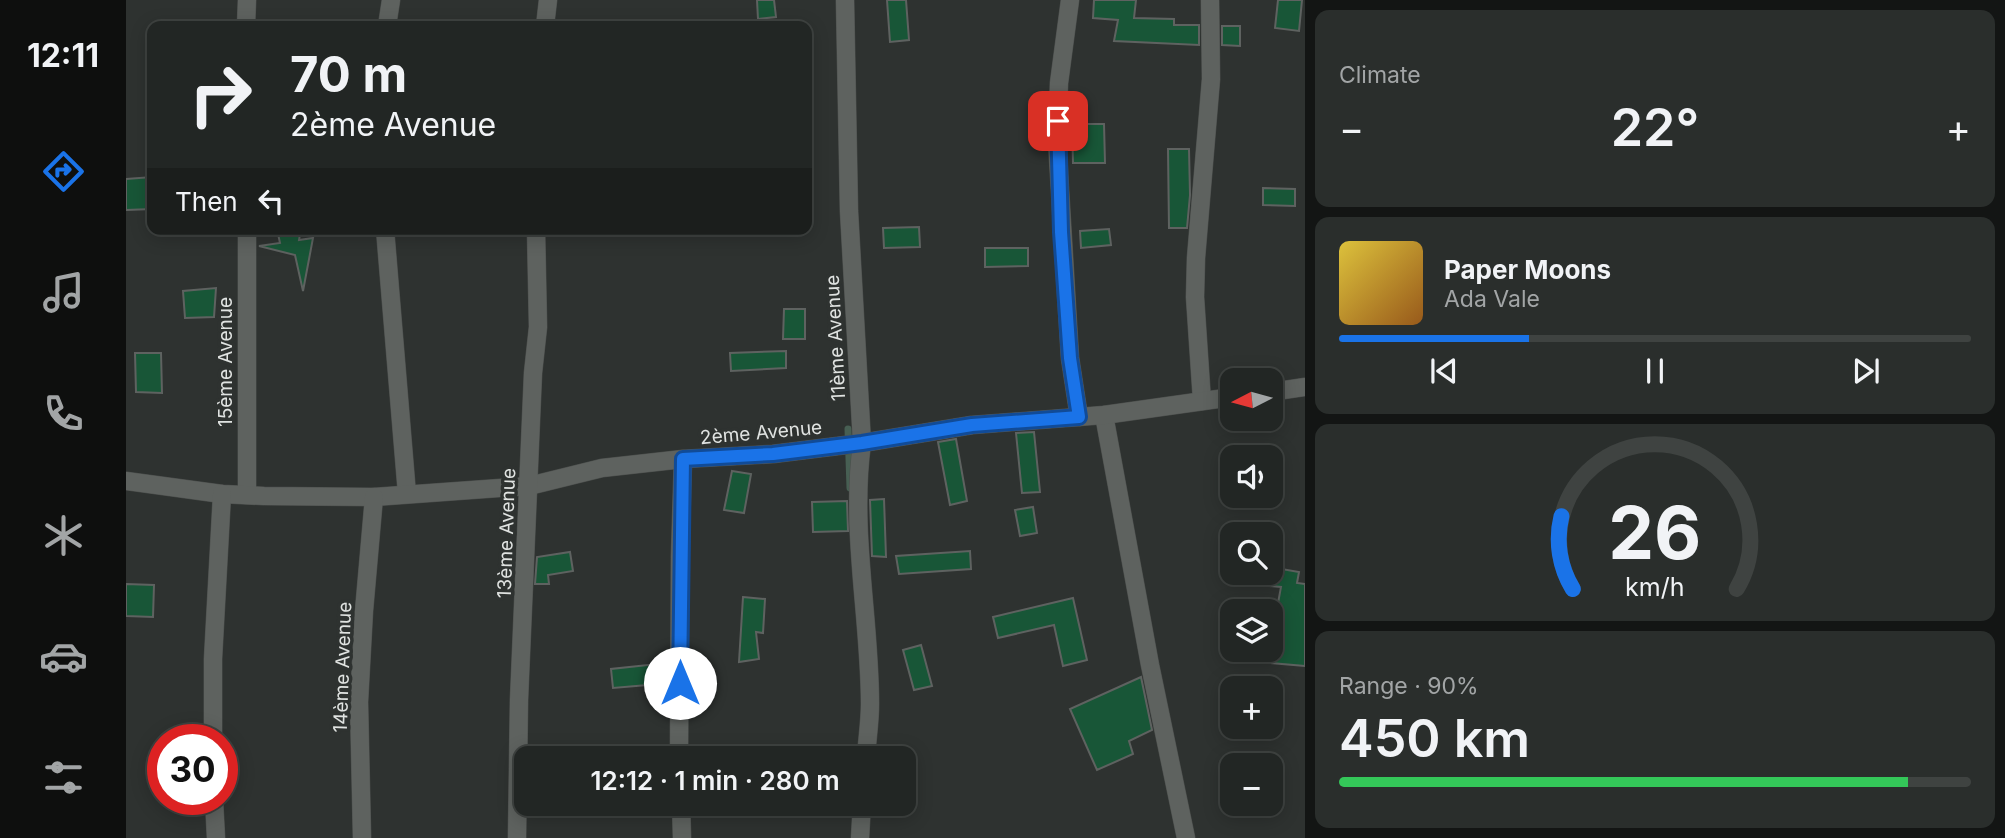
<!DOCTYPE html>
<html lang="en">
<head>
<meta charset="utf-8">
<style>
	:root { --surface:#222624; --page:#2a2e2c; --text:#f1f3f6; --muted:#a2a5a6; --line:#3f4341; --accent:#1a73e8 }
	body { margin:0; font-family:Inter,sans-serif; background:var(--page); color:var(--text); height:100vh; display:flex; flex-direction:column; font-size:26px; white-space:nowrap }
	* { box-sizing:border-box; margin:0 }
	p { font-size:23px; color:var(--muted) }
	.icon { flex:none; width:38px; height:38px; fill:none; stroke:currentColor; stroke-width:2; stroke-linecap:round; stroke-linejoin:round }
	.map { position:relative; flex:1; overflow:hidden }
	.panel { display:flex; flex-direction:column; gap:10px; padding:10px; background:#131514; width:700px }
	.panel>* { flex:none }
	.guide { position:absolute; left:21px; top:21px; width:665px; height:214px; border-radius:14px; box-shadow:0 4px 18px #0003,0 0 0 2px var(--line); background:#222624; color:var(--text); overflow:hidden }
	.needle { width:46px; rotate:264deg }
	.controls { position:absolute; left:1094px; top:368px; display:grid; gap:14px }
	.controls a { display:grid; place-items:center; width:63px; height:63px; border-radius:14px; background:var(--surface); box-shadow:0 4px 18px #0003,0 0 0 2px var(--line); font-size:35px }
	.speed { position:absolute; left:21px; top:724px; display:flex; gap:14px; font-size:35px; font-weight:700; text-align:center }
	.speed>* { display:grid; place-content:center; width:91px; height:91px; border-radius:50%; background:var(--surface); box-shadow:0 4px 18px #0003,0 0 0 2px var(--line); line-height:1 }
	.speed .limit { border:10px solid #d22; background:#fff; color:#111 }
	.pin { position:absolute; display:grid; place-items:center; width:60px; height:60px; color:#fff; margin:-30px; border-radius:14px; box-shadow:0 4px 10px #0006 }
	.me { position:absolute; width:77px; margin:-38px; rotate:0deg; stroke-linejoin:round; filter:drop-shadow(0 0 5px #0008) }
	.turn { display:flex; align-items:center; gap:24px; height:147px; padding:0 28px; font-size:32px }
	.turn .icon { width:91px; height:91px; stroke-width:2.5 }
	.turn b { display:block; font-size:49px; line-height:60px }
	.then { display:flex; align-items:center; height:66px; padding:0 28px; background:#0003; gap:14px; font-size:26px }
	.big { font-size:52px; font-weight:600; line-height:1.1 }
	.panel .tile { flex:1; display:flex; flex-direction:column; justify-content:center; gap:10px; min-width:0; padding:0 24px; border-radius:14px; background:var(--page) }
	.panel .dial { align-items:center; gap:0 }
	.dial svg { height:182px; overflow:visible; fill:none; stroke:var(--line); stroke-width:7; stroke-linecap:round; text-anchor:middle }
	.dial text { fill:var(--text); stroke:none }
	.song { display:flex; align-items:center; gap:21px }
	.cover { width:84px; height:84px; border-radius:10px; background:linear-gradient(135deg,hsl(50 70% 55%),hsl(30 70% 35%)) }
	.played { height:7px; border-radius:4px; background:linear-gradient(90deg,var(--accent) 30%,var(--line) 30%) }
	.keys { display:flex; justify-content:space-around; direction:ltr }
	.heat { display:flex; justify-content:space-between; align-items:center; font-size:38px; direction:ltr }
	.charge { height:10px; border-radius:5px; background:linear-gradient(90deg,#34c759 90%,var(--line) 0) }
	.trip { position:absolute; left:388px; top:746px; width:402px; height:70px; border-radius:14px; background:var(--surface); box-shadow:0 4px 18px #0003,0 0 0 2px var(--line); font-weight:600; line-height:70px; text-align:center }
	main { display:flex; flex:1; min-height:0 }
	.tab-bar { display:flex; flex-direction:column; width:126px; justify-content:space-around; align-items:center; background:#0e0f0e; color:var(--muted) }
	.tab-bar .icon { width:49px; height:49px }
	.tab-bar .on { color:var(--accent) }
	.tab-bar b { font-size:32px; color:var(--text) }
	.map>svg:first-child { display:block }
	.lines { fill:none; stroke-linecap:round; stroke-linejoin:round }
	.stream { stroke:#475f53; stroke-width:7 }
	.building { fill:#185637; stroke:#5e6260; stroke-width:2 }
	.minor-casing { stroke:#4b4e4c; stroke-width:19 }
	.minor { stroke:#5e625f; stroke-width:18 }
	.route-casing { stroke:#114b97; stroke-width:18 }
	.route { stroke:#1a73e8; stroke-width:12 }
	.labels { text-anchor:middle; stroke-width:7; stroke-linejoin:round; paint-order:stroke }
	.street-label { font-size:19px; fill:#e0e3e1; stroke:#2e3230 }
</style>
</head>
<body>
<main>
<nav class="tab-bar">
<b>12:11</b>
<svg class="icon on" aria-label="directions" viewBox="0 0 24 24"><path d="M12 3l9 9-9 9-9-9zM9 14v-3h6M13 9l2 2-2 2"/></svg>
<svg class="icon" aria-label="music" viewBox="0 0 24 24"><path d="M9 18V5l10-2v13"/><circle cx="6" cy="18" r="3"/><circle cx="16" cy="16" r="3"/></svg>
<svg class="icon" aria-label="phone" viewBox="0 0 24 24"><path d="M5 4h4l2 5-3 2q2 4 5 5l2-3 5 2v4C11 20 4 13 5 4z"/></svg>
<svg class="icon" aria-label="climate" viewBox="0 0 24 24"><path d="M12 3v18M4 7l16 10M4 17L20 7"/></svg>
<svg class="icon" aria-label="car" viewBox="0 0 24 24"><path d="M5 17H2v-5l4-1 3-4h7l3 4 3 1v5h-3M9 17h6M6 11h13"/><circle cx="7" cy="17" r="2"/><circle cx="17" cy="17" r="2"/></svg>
<svg class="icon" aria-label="filters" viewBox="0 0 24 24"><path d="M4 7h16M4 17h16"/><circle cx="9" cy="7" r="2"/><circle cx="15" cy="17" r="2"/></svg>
</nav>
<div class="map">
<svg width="1179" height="838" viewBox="0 0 1179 838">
	<rect width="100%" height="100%" fill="#2e3230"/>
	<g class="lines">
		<path class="stream" d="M722,429L724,488"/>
	</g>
	<g class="building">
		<path d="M631,0H648L650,17L632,19Z"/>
		<path d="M761,0H780L783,40L764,42Z"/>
		<path d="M968,0H1010L1008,18L1048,19V25H1073V45L988,41L992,20L967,18Z"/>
		<path d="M1152,0H1176L1173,31L1149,28Z"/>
		<path d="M1096,26H1114V46L1096,45Z"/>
		<path d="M946,124H978L979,163H947Z"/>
		<path d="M1042,149H1063L1064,195L1061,228H1043Z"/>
		<path d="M26,177V209L0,210V179Z"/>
		<path d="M1137,188L1169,189V206L1137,205Z"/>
		<path d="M793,227L794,247L758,248L757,228Z"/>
		<path d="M151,229H175L173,240L187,238L177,291L169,255L133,246L154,243Z"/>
		<path d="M983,229L985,245L955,248L954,231Z"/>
		<path d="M859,248H902V266L859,267Z"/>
		<path d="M90,288L88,317L59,318L57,291Z"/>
		<path d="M658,309H679V339H657Z"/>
		<path d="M660,351V368L605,371L604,353Z"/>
		<path d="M9,353H35L36,393L10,392Z"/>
		<path d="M908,432L914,492L896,493L890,433Z"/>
		<path d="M830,439L841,501L824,505L812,442Z"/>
		<path d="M606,471L625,474L618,513L598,510Z"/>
		<path d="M758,499L760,557L746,556L744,500Z"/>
		<path d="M721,501L722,531L687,532L686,502Z"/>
		<path d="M907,507L911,533L894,536L889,510Z"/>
		<path d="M844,551L845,569L773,574L770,556Z"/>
		<path d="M444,552L447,571L422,575L423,584H409L411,557Z"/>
		<path d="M1144,567L1173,572L1171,583L1179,584V666L1145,663L1148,625L1155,587L1144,586Z"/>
		<path d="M0,584L28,585L27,617L0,616Z"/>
		<path d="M617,597L639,599L637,633L630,632L633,659L613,662Z"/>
		<path d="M947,598L961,660L937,666L928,625L872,638L867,617Z"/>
		<path d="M795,645L806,686L788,690L777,650Z"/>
		<path d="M531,664L533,684L487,688L485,669Z"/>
		<path d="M1015,677L1026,730L1003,741L1007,754L971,770L944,709Z"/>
	</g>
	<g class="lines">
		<g class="minor-casing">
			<g id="minor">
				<path d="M719,0L723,211L736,443C724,530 744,618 744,704C744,722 741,740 740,758"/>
				<path d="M944,0L933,83L931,140L944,358L953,417"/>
				<path d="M120,26L121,0"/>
				<path d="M261,26L265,0"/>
				<path d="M419,26L422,0"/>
				<path d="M121,229V495"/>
				<path d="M259,229L281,494"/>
				<path d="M1144,392L1179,387"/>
				<path d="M1076,401L1069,297L1070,258L1085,79L1084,0"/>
				<path d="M978,415L1024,665L1060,838"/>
				<path d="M0,481L96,494L138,496L248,497L403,486L476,468L557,459L647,454L736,443L846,425L978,415L1106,397"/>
				<path d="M87,740V659L96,494"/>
				<path d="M553,758L554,557L557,459"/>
				<path d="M88,800L90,838"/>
				<path d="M555,803L556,838"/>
				<path d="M236,838L233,702L238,611L248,497"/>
				<path d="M391,838L393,700L407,373L412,327L410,229"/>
				<path d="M734,838L736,803"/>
			</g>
		</g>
		<use href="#minor" class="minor"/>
	</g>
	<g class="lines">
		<g class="route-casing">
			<path id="route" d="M554,683L557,459L647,454L736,443L846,425L953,417L944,358L935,232L932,121"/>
		</g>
		<use href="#route" class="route"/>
	</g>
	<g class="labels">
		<g class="street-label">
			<text transform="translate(709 338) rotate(-93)" y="7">11ème Avenue</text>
			<text transform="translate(99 362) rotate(-90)" y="7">15ème Avenue</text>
			<text transform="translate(635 432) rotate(-5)" y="7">2ème Avenue</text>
			<text transform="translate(380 533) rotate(-88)" y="7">13ème Avenue</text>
			<text transform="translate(216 667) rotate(-88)" y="7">14ème Avenue</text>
		</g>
	</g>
</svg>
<div class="controls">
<a><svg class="needle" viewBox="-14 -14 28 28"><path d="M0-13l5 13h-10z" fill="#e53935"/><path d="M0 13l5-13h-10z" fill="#a2a5a6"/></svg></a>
<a><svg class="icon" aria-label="sound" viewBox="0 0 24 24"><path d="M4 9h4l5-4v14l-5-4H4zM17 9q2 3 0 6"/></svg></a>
<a><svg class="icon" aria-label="search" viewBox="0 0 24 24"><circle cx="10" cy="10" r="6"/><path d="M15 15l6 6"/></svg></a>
<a><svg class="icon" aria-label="layers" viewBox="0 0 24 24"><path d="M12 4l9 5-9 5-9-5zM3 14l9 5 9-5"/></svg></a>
<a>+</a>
<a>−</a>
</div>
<div class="speed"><div class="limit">30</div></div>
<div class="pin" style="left:932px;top:121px;background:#d93025"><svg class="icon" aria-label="arrive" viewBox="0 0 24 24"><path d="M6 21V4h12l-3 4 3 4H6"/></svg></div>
<svg class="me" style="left:554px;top:683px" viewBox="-20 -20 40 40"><circle r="19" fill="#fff"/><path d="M0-13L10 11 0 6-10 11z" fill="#1a73e8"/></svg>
<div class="trip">12:12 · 1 min · 280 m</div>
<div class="guide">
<div class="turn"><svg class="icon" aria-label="right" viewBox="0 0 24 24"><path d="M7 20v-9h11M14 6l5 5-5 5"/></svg><div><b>70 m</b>2ème Avenue</div></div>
<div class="then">Then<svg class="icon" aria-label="left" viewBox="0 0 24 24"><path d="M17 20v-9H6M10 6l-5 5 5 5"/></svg></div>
</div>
</div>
<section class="panel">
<div class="tile"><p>Climate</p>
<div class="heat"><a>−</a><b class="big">22°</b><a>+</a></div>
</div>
<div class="tile">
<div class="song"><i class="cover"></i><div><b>Paper Moons</b><p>Ada Vale</p></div></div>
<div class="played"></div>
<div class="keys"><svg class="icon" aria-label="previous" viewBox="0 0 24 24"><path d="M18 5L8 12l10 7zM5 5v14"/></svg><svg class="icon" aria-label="pause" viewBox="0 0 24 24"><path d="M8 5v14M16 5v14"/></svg><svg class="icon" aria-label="next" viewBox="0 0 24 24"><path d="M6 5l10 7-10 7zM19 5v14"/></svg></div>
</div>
<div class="tile dial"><svg viewBox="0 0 100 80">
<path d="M14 69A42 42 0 1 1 86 69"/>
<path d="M14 69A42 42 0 0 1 9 37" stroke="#1a73e8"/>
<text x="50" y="56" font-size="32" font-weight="700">26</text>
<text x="50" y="72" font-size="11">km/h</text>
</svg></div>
<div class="tile"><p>Range · 90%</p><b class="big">450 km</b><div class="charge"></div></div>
</section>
</main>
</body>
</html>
